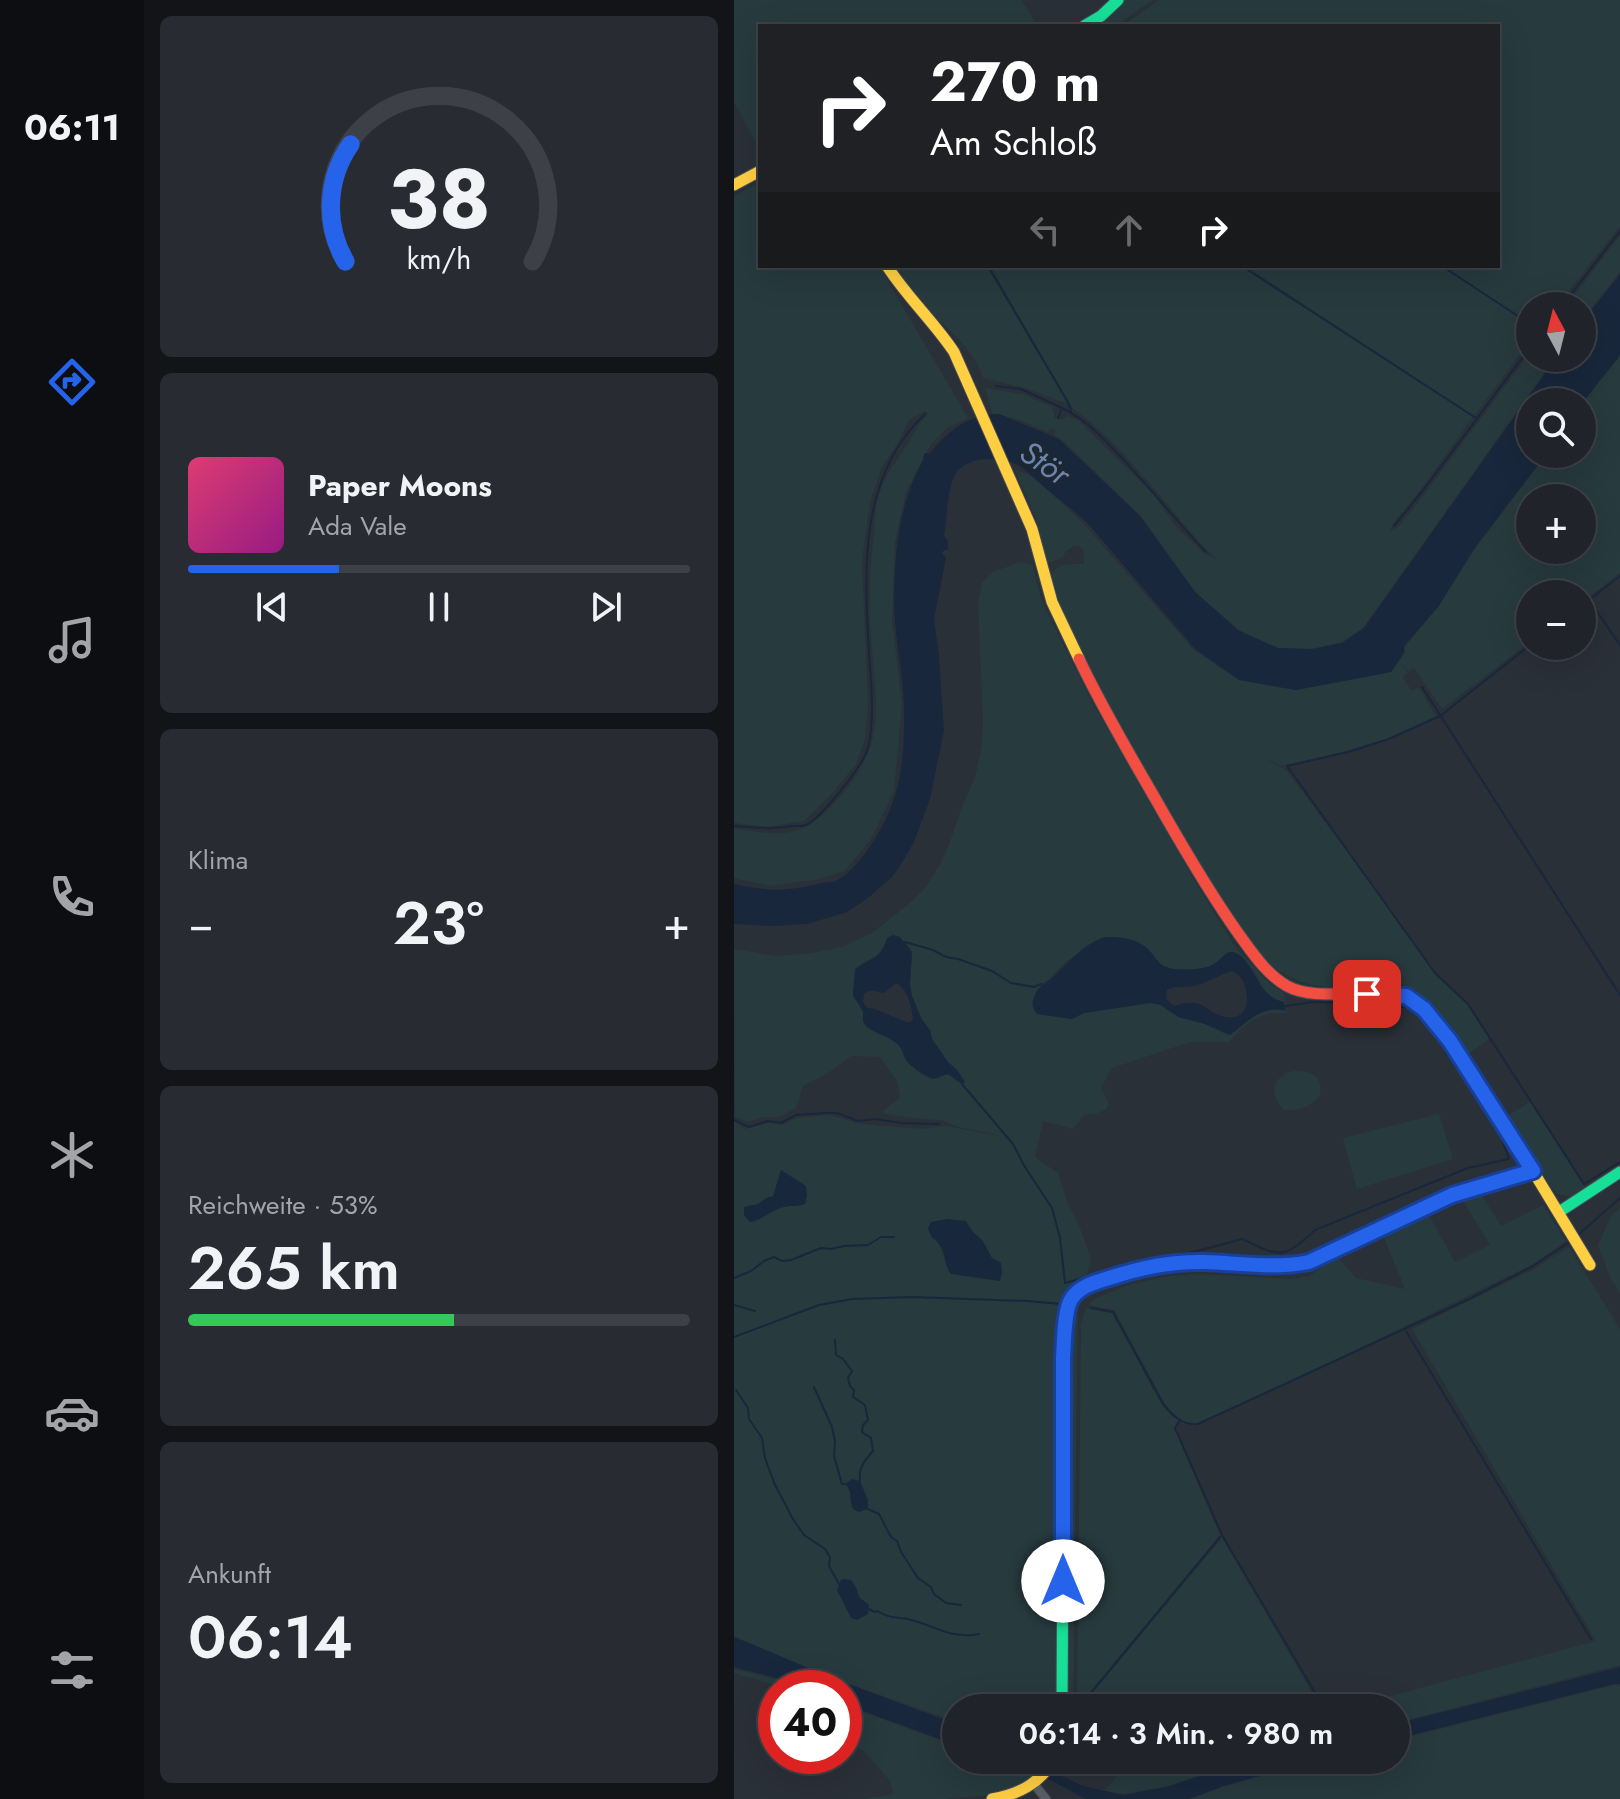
<!DOCTYPE html>
<html lang="de">
<head>
<meta charset="utf-8">
<style>
	:root { --surface:#20242a; --page:#282c32; --text:#f1f3f6; --muted:#a2a4a8; --line:#3d4147; --accent:#2563eb }
	body { margin:0; font-family:Jost,sans-serif; background:var(--page); color:var(--text); height:100vh; display:flex; flex-direction:column; font-size:30px; white-space:nowrap }
	* { box-sizing:border-box; margin:0 }
	p { font-size:26px; color:var(--muted) }
	.icon { flex:none; width:44px; height:44px; fill:none; stroke:currentColor; stroke-width:2; stroke-linecap:round; stroke-linejoin:round }
	.map { position:relative; flex:1; overflow:hidden }
	.drawer { display:flex; flex-direction:column; gap:16px; padding:16px; background:#121417; width:590px }
	.drawer>* { flex:none }
	.hud { position:absolute; left:24px; top:24px; width:742px; height:244px; border-radius:0px; box-shadow:0 8px 32px #0002,0 0 0 2px var(--line); background:#202124; color:#fff; overflow:hidden }
	.needle { width:52px; rotate:353deg }
	.fabs { position:absolute; left:782px; top:292px; display:grid; gap:16px }
	.fabs a { display:grid; place-items:center; width:80px; height:80px; border-radius:50%; background:var(--surface); box-shadow:0 8px 32px #0002,0 0 0 2px var(--line); font-size:40px }
	.speed { position:absolute; left:24px; top:1670px; display:flex; gap:16px; font-size:40px; font-weight:700; text-align:center }
	.speed>* { display:grid; place-content:center; width:104px; height:104px; border-radius:50%; background:var(--surface); box-shadow:0 8px 32px #0002,0 0 0 2px var(--line); line-height:1 }
	.speed .limit { border:12px solid #d22; background:#fff; color:#111 }
	.pin { position:absolute; display:grid; place-items:center; width:68px; height:68px; color:#fff; margin:-34px; border-radius:16px; box-shadow:0 4px 12px #0006 }
	.me { position:absolute; width:88px; margin:-44px; rotate:0deg; stroke-linejoin:round; filter:drop-shadow(0 0 6px #0008) }
	.turn { display:flex; align-items:center; gap:28px; height:168px; padding:0 40px; font-size:36px }
	.turn .icon { width:104px; height:104px; stroke-width:2.5 }
	.turn b { display:block; font-size:56px; line-height:68px }
	.lanes { display:flex; align-items:center; height:76px; padding:0 40px; background:#0003; justify-content:center; gap:40px; direction:ltr }
	.lanes .off { opacity:.35 }
	.big { font-size:60px; font-weight:600; line-height:1.1 }
	.drawer .widget { flex:1; display:flex; flex-direction:column; justify-content:center; gap:12px; min-width:0; padding:0 28px; border-radius:12px; background:var(--page) }
	.drawer .dial { align-items:center; gap:0 }
	.dial svg { height:208px; overflow:visible; fill:none; stroke:var(--line); stroke-width:7; stroke-linecap:round; text-anchor:middle }
	.dial text { fill:var(--text); stroke:none }
	.song { display:flex; align-items:center; gap:24px }
	.cover { width:96px; height:96px; border-radius:12px; background:linear-gradient(135deg,hsl(340 70% 55%),hsl(310 70% 35%)) }
	.played { height:8px; border-radius:4px; background:linear-gradient(90deg,var(--accent) 30%,var(--line) 30%) }
	.keys { display:flex; justify-content:space-around; direction:ltr }
	.heat { display:flex; justify-content:space-between; align-items:center; font-size:44px; direction:ltr }
	.charge { height:12px; border-radius:6px; background:linear-gradient(90deg,#34c759 53%,var(--line) 0) }
	.trip { position:absolute; left:208px; top:1694px; width:468px; height:80px; border-radius:40px; background:var(--surface); box-shadow:0 8px 32px #0002,0 0 0 2px var(--line); font-weight:600; line-height:80px; text-align:center }
	main { display:flex; flex:1; min-height:0 }
	.tab-bar { display:flex; flex-direction:column; width:144px; justify-content:space-around; align-items:center; background:#0d0e11; color:var(--muted) }
	.tab-bar .icon { width:56px; height:56px }
	.tab-bar .current { color:var(--accent) }
	.tab-bar b { font-size:36px; color:var(--text) }
	.map>svg:first-child { display:block }
	.green { fill:#273a3e; fill-rule:evenodd }
	.water { fill:#19273c; fill-rule:evenodd }
	.lines { fill:none; stroke-linecap:round; stroke-linejoin:round }
	.stream { stroke:#19273c; stroke-width:2 }
	.street-casing { stroke:#484c55; stroke-width:10 }
	.fast-casing { stroke:#484c55; stroke-width:13 }
	.slow-casing { stroke:#484c55; stroke-width:13 }
	.jam-casing { stroke:#484c55; stroke-width:13 }
	.street { stroke:#5a5e66; stroke-width:8 }
	.fast { stroke:#16e098; stroke-width:11 }
	.slow { stroke:#ffcf43; stroke-width:11 }
	.jam { stroke:#f24e42; stroke-width:11 }
	.route-casing { stroke:#184099; stroke-width:20 }
	.route { stroke:#2563eb; stroke-width:14 }
	.labels { text-anchor:middle; stroke-width:8; stroke-linejoin:round; paint-order:stroke }
	.water-label { font-size:32px; font-style:italic; fill:#6d86a8; stroke:#1d2633 }
</style>
</head>
<body>
<main>
<nav class="tab-bar">
<b>06:11</b>
<svg class="icon current" aria-label="directions" viewBox="0 0 24 24"><path d="M12 3l9 9-9 9-9-9zM9 14v-3h6M13 9l2 2-2 2"/></svg>
<svg class="icon" aria-label="music" viewBox="0 0 24 24"><path d="M9 18V5l10-2v13"/><circle cx="6" cy="18" r="3"/><circle cx="16" cy="16" r="3"/></svg>
<svg class="icon" aria-label="phone" viewBox="0 0 24 24"><path d="M5 4h4l2 5-3 2q2 4 5 5l2-3 5 2v4C11 20 4 13 5 4z"/></svg>
<svg class="icon" aria-label="climate" viewBox="0 0 24 24"><path d="M12 3v18M4 7l16 10M4 17L20 7"/></svg>
<svg class="icon" aria-label="car" viewBox="0 0 24 24"><path d="M5 17H2v-5l4-1 3-4h7l3 4 3 1v5h-3M9 17h6M6 11h13"/><circle cx="7" cy="17" r="2"/><circle cx="17" cy="17" r="2"/></svg>
<svg class="icon" aria-label="filters" viewBox="0 0 24 24"><path d="M4 7h16M4 17h16"/><circle cx="9" cy="7" r="2"/><circle cx="15" cy="17" r="2"/></svg>
</nav>
<section class="drawer">
<div class="widget dial"><svg viewBox="0 0 100 80">
<path d="M14 69A42 42 0 1 1 86 69"/>
<path d="M14 69A42 42 0 0 1 16 24" stroke="#2563eb"/>
<text x="50" y="56" font-size="32" font-weight="700">38</text>
<text x="50" y="72" font-size="11">km/h</text>
</svg></div>
<div class="widget">
<div class="song"><i class="cover"></i><div><b>Paper Moons</b><p>Ada Vale</p></div></div>
<div class="played"></div>
<div class="keys"><svg class="icon" aria-label="previous" viewBox="0 0 24 24"><path d="M18 5L8 12l10 7zM5 5v14"/></svg><svg class="icon" aria-label="pause" viewBox="0 0 24 24"><path d="M8 5v14M16 5v14"/></svg><svg class="icon" aria-label="next" viewBox="0 0 24 24"><path d="M6 5l10 7-10 7zM19 5v14"/></svg></div>
</div>
<div class="widget"><p>Klima</p>
<div class="heat"><a>−</a><b class="big">23°</b><a>+</a></div>
</div>
<div class="widget"><p>Reichweite · 53%</p><b class="big">265 km</b><div class="charge"></div></div>
<div class="widget"><p>Ankunft</p><b class="big">06:14</b></div>
</section>
<div class="map">
<svg width="886" height="1799" viewBox="0 0 886 1799">
	<rect width="100%" height="100%" fill="#2a3038"/>
	<g class="green">
		<path d="M0,0H287L304,26H26V150L0,102Z"/>
		<path d="M390,0H419L381,26H361L379,12Z"/>
		<path d="M425,0H886V226L823,306H796V341L740,416L511,266H707L743,289L709,266H764V26H388Z"/>
		<path d="M26,182V266H145L234,418L213,428L197,444L172,492L161,542L158,620L168,705L160,791L137,839L111,871L86,879L37,886L0,878V829C19,831 42,836 61,831C92,823 130,772 138,741C146,712 139,668 137,638C134,604 136,568 140,534C141,522 141,509 144,498C149,479 159,465 170,450C178,437 183,426 194,414L191,411L175,420L163,444L147,469L136,502L128,561L134,705L131,739L122,764L96,796L70,821L35,827L0,823V196Z"/>
		<path d="M886,236V272L848,320V306H832Z"/>
		<path d="M157,266H253L334,404L291,388L249,378C236,337 192,315 167,283C163,278 160,271 157,266Z"/>
		<path d="M256,266H507L739,417L685,492L660,522L656,531L664,527L690,495L796,353V358H821L629,628L608,642L578,649L544,648L505,630L461,592L407,516L327,439L320,435L322,430L316,428L314,432L283,419L258,413L251,388L289,394L318,407L321,418L327,420L333,416L344,420L420,495L443,528L470,553L484,560C460,540 443,514 422,491C397,462 370,430 338,408Z"/>
		<path d="M886,356V573L848,602V594H796V642L708,709L680,668L675,671L667,664L674,672L669,677L677,690L685,688L702,716L655,738L613,751L548,766L530,758L552,770L617,856L701,974L733,1004L755,1039L732,1056C717,1032 700,1004 674,992C661,986 644,988 630,988C576,988 551,985 515,942L418,789L366,698L322,607L314,577C326,562 332,564 350,564V552L346,546H340L332,551L329,557L314,564L301,517L281,470L299,476L348,522L460,650L505,680L562,690L657,672L671,653V647L704,607L740,550L813,454H848V404ZM796,498H848V550H796Z"/>
		<path d="M287,562L299,565L305,592L313,612L360,706L460,880L502,948L535,983L550,993L553,1013C549,1013 544,1013 540,1013C521,1014 506,1029 495,1042H456L378,1068L367,1088L375,1104L373,1109L362,1114L350,1115L339,1129L309,1121L301,1157L324,1173L333,1201L346,1228L357,1259L344,1310L339,1701L338,1708H222V1722L98,1678L0,1636V1121L10,1129L35,1123L48,1125L63,1118L95,1115L127,1124L188,1129L212,1126L265,1136C252,1131 236,1131 222,1126C215,1124 211,1120 204,1120C185,1119 166,1117 147,1113L166,1097L163,1081L146,1057L117,1056L97,1071L69,1086L62,1108L45,1117H30L13,1122L1,1117L0,949L41,956L77,953L108,947L138,933L177,902L192,887L206,864L214,847L229,804L241,778L248,745L249,721L244,603L248,582L261,571ZM153,938L171,942L178,952L176,984L178,996L188,1020L196,1030L198,1039L214,1062L223,1070V1081C210,1065 208,1083 195,1078C186,1075 175,1064 170,1057C168,1052 169,1049 165,1045C156,1036 141,1034 131,1026L129,1011L119,991L121,980L129,963C143,958 149,952 153,938ZM355,944L414,949C418,954 422,961 427,965C437,972 468,970 479,965C484,962 490,957 494,952C501,956 511,960 516,966C529,982 526,996 550,1002L542,1008L521,1014L500,1032L492,1034L471,1024L435,1012L427,1004L416,1003L350,1013L338,1019L303,1014L307,984C318,979 323,969 333,961C341,956 348,952 355,944Z"/>
		<path d="M560,1071C577,1070 589,1076 586,1095C578,1107 564,1111 550,1110C534,1095 538,1076 560,1071Z"/>
		<path d="M796,1102L852,1189L839,1197L824,1194L819,1190L771,1117Z"/>
		<path d="M705,1114L719,1159L623,1189L609,1138Z"/>
		<path d="M746,1192L767,1226L809,1205L832,1241L798,1265L568,1376L464,1423C449,1425 439,1415 431,1404L380,1310L354,1305L362,1298L397,1284L435,1276L466,1274L558,1279L575,1276L603,1257L622,1278L671,1289L648,1233L693,1212L721,1262L756,1245L728,1199Z"/>
		<path d="M886,1208V1293L876,1277L864,1245L877,1216Z"/>
		<path d="M835,1247L886,1329V1665L662,1723V1708H611L862,1641L678,1329L800,1269Z"/>
		<path d="M352,1308L378,1313L428,1405L438,1416L444,1420L440,1428L486,1535L355,1693L357,1694L488,1538L587,1708H343L347,1324Z"/>
		<path d="M0,1669L46,1680L67,1688H51L0,1673Z"/>
		<path d="M880,1685L886,1686V1799H457L489,1787L583,1760H662V1740Z"/>
		<path d="M110,1705L222,1746V1760H261L304,1776L276,1791L256,1795L211,1799H128L157,1795L159,1791L156,1781L130,1751L119,1746L110,1738Z"/>
		<path d="M394,1760H512L433,1786L390,1794L370,1791L394,1764L403,1766Z"/>
	</g>
	<g class="water">
		<path d="M886,274V355L848,403L796,402V454H812L740,549L704,607L670,646V652L657,672L562,690L505,680L461,649L356,526C341,511 324,499 308,485C300,479 293,470 284,465C265,456 233,455 221,475C213,490 213,519 210,536L214,541V550H210L208,553L212,558L200,619L205,655L210,731L196,799L180,842L168,863L159,876L134,898L113,912L73,924L38,926L0,924V884C33,891 51,892 84,884C89,882 96,883 101,881C113,876 125,862 132,852C166,805 171,765 170,708C169,670 159,632 160,594C161,547 166,500 190,459L189,457L191,453H196C214,431 235,414 265,414L325,439L406,516L461,592L505,631L544,648L578,649L608,643L630,628L822,358H848V322Z"/>
		<path d="M159,935L166,937L178,952L176,984L178,996L188,1020L196,1030L198,1039L214,1062L223,1070L231,1082L228,1084C210,1073 220,1072 199,1079C190,1075 178,1068 172,1060C169,1054 168,1047 162,1043C151,1034 138,1034 129,1022V1011L119,996L121,969C137,957 147,960 153,938ZM162,983C173,988 178,1007 179,1019L176,1022H172L141,1009L133,1008L129,1002L130,994C136,988 143,992 150,993Z"/>
		<path d="M372,937C385,937 402,938 413,948C423,958 425,968 441,969C453,970 468,970 478,965C485,962 491,951 498,952C520,955 520,996 550,1002L552,1011C528,1004 514,1022 496,1035L471,1024L444,1017L427,1005L416,1003L350,1013L338,1019L303,1014C299,1009 297,1004 300,997C304,987 309,985 317,979C331,966 352,941 372,937ZM498,971C507,975 510,982 512,991C517,1014 502,1023 482,1014C476,1011 472,1006 465,1004C457,1001 448,1004 440,1006L432,999L433,990C442,985 450,988 460,986C473,983 485,975 498,971Z"/>
		<path d="M47,1170L72,1186L73,1196L71,1204C63,1207 58,1205 50,1207C37,1210 29,1220 16,1222L10,1215V1207L24,1204L32,1198L39,1196Z"/>
		<path d="M213,1219L232,1221L238,1231L249,1241L258,1258L267,1263L268,1273L266,1281L217,1274C210,1265 212,1255 206,1246C201,1237 197,1240 194,1228L197,1222Z"/>
		<path d="M118,1479L126,1481L134,1500V1509L125,1512L119,1509C115,1501 119,1491 111,1484Z"/>
		<path d="M110,1579L117,1580L122,1587L125,1597L135,1605L134,1614L123,1620L117,1618L103,1590L107,1580Z"/>
		<path d="M0,1637L98,1678L222,1724V1745L110,1704V1688H69L46,1679L0,1667Z"/>
		<path d="M886,1667V1684H880L662,1739V1724Z"/>
		<path d="M264,1760H301L314,1767L308,1776Z"/>
		<path d="M515,1760H580L489,1786L455,1799H352L310,1777L315,1770L349,1786L389,1795L433,1787Z"/>
	</g>
	<g class="lines">
		<g class="stream">
			<path d="M254,266L335,404L337,411"/>
			<path d="M508,266L742,418"/>
			<path d="M708,266L796,324"/>
			<path d="M828,306L886,231"/>
			<path d="M262,386L287,389L328,408L324,418"/>
			<path d="M328,408C352,420 366,435 385,455C415,486 442,521 472,552"/>
			<path d="M660,526C708,469 750,407 796,348"/>
			<path d="M856,599L886,576"/>
			<path d="M848,605L855,600L886,645"/>
			<path d="M796,645L706,716L655,739L614,752L553,766L701,973L734,1004L850,1184L886,1162"/>
			<path d="M688,687L886,995"/>
			<path d="M0,826C22,828 38,829 60,826C64,826 69,826 72,825C86,819 120,775 128,761C132,755 135,745 136,738C140,710 137,681 135,653C130,569 125,476 191,414"/>
			<path d="M171,942L199,950L212,957L224,959L258,971L277,983L300,987L307,984"/>
			<path d="M228,1084L279,1144L291,1167L318,1208L326,1238L331,1283C390,1267 449,1256 508,1239C546,1257 549,1260 581,1230L734,1168L775,1159L768,1139L737,1087L714,1056L703,1035L693,1023L675,1008L645,1003L579,1002L551,1006"/>
			<path d="M0,1120L15,1127L34,1121L47,1123L62,1115L92,1113H103L124,1121L141,1119L167,1123L205,1124"/>
			<path d="M842,1237L886,1198"/>
			<path d="M0,1278L17,1271L30,1261L40,1257L48,1261L57,1260L87,1248L97,1249L110,1246L134,1245L147,1237H160"/>
			<path d="M0,1305L21,1311"/>
			<path d="M357,1308L379,1312L429,1404C439,1416 449,1426 464,1424L735,1299L799,1266L837,1241"/>
			<path d="M672,1331L857,1639"/>
			<path d="M0,1337L85,1305L118,1299L178,1297L293,1301L328,1304"/>
			<path d="M101,1340L102,1355L109,1359L118,1371L114,1378L116,1386L120,1390L119,1397L131,1405L134,1420L129,1425L128,1432L137,1438L139,1451C131,1460 124,1468 126,1481"/>
			<path d="M80,1387L98,1427L101,1441L100,1456L108,1484H111"/>
			<path d="M2,1390L14,1408L15,1419L28,1438L31,1458L41,1485L59,1519L70,1535L91,1549L96,1557L95,1566L105,1584"/>
			<path d="M445,1422L441,1428L488,1535L587,1703"/>
			<path d="M134,1509L145,1514L157,1537L163,1541L167,1552L184,1578L197,1587L200,1594L212,1603L227,1605"/>
			<path d="M135,1609L141,1612L144,1611C156,1620 168,1616 181,1621C205,1628 218,1639 245,1634"/>
			<path d="M357,1693L486,1537"/>
		</g>
		<g class="street-casing">
			<path id="street" d="M300,1784L312,1799"/>
		</g>
		<g class="fast-casing">
			<g id="fast">
				<path d="M350,26L367,16L384,0"/>
				<path d="M825,1212L886,1172"/>
				<path d="M328,1708L330,1347"/>
			</g>
		</g>
		<g class="slow-casing">
			<g id="slow">
				<path d="M0,185L26,171"/>
				<path d="M153,266C173,297 200,322 220,352L298,529L318,602L345,659"/>
				<path d="M683,1005L706,1027L770,1123L856,1265"/>
				<path d="M330,1347L331,1323L336,1299L350,1287L424,1266L469,1262L512,1266H549L575,1262L668,1218"/>
				<path d="M258,1799C285,1794 305,1784 320,1760"/>
			</g>
		</g>
		<g class="jam-casing">
			<g id="jam">
				<path d="M345,659C370,712 401,763 430,814C453,854 477,895 504,933C518,952 532,974 553,986C589,1006 656,979 683,1005"/>
				<path d="M668,1218L718,1195L799,1171"/>
			</g>
		</g>
		<use href="#street" class="street"/>
		<use href="#fast" class="fast"/>
		<use href="#slow" class="slow"/>
		<use href="#jam" class="jam"/>
	</g>
	<g class="lines">
		<g class="route-casing">
			<path id="route" d="M329,1581V1358C330,1344 330,1308 338,1298C346,1286 362,1282 375,1278C405,1268 440,1261 471,1262C506,1263 540,1269 575,1262L718,1195L799,1171L716,1041L690,1009L672,996L633,994"/>
		</g>
		<use href="#route" class="route"/>
	</g>
	<g class="labels">
		<g class="water-label">
			<text transform="translate(311 463) rotate(34)" y="11">Stör</text>
		</g>
	</g>
</svg>
<div class="fabs">
<a><svg class="needle" viewBox="-14 -14 28 28"><path d="M0-13l5 13h-10z" fill="#e53935"/><path d="M0 13l5-13h-10z" fill="#a2a4a8"/></svg></a>
<a><svg class="icon" aria-label="search" viewBox="0 0 24 24"><circle cx="10" cy="10" r="6"/><path d="M15 15l6 6"/></svg></a>
<a>+</a>
<a>−</a>
</div>
<div class="speed"><div class="limit">40</div></div>
<div class="pin" style="left:633px;top:994px;background:#d93025"><svg class="icon" aria-label="arrive" viewBox="0 0 24 24"><path d="M6 21V4h12l-3 4 3 4H6"/></svg></div>
<svg class="me" style="left:329px;top:1581px" viewBox="-20 -20 40 40"><circle r="19" fill="#fff"/><path d="M0-13L10 11 0 6-10 11z" fill="#2563eb"/></svg>
<div class="trip">06:14 · 3 Min. · 980 m</div>
<div class="hud">
<div class="turn"><svg class="icon" aria-label="right" viewBox="0 0 24 24"><path d="M7 20v-9h11M14 6l5 5-5 5"/></svg><div><b>270 m</b>Am Schloß</div></div>
<div class="lanes"><svg class="icon off" aria-label="left" viewBox="0 0 24 24"><path d="M17 20v-9H6M10 6l-5 5 5 5"/></svg><svg class="icon off" aria-label="ahead" viewBox="0 0 24 24"><path d="M12 20V5M6 11l6-6 6 6"/></svg><svg class="icon" aria-label="right" viewBox="0 0 24 24"><path d="M7 20v-9h11M14 6l5 5-5 5"/></svg></div>
</div>
</div>
</main>
</body>
</html>
